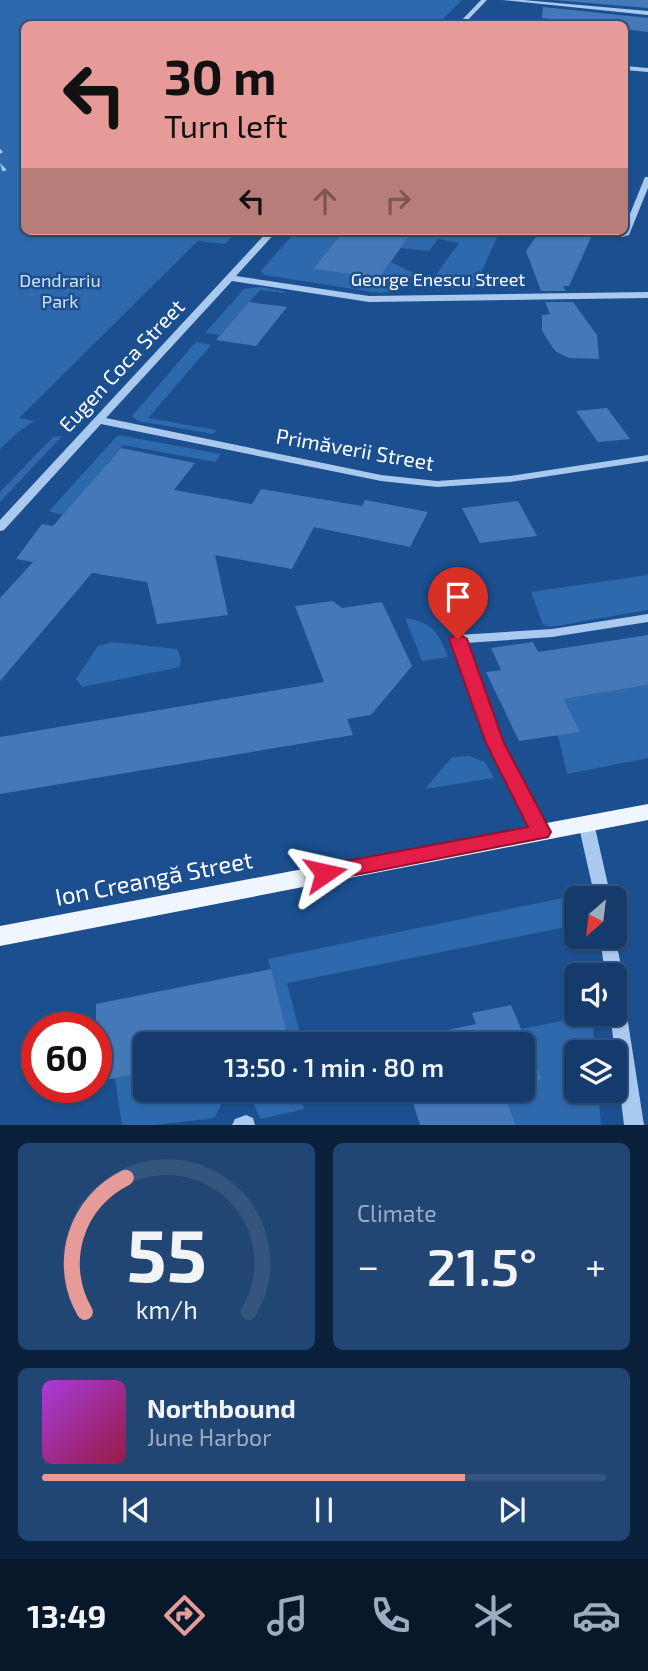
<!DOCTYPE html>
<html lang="en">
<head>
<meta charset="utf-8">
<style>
	:root { --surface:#143b6b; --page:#214673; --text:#f1f3f6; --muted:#9dadc1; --line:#33557e; --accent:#e69b98 }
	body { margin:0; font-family:"Exo 2",sans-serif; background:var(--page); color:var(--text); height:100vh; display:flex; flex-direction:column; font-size:26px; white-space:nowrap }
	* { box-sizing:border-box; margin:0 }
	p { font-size:23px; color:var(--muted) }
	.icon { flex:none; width:38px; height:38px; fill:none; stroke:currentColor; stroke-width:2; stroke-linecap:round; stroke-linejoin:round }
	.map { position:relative; height:1125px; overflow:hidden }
	.details { display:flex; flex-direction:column; gap:18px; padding:18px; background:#0b203b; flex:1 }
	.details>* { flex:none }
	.banner { position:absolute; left:21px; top:21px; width:607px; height:214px; border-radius:10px; box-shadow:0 2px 5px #0004,0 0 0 2px var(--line); background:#e69b98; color:#111; overflow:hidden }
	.needle { width:46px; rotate:208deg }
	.buttons { position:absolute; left:564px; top:886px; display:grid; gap:14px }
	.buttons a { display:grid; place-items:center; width:63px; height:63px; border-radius:10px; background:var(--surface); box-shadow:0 2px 5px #0004,0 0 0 2px var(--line); font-size:35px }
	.speed { position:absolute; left:21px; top:1012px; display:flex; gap:14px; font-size:35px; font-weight:700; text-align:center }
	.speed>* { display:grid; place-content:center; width:91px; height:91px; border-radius:50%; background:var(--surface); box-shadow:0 2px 5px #0004,0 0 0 2px var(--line); line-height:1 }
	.speed .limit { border:10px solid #d22; background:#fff; color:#111 }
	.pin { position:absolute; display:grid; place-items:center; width:60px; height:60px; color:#fff; margin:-72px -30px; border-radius:50% 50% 50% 0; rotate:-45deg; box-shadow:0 0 7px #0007 }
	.pin .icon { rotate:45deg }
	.me { position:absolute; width:77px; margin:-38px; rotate:79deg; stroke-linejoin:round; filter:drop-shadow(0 0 5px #0008) }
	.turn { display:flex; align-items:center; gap:24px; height:147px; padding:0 28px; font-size:32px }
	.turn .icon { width:91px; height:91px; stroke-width:2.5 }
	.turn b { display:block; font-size:49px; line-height:60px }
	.lanes { display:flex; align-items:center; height:66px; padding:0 28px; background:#0003; justify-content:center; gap:35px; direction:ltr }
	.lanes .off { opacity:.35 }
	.big { font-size:52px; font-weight:600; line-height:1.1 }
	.details .tile { flex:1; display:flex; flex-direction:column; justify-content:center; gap:10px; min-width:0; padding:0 24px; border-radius:10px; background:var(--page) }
	.details .dial { align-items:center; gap:0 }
	.dial svg { height:182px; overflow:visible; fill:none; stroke:var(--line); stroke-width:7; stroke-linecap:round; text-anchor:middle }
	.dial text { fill:var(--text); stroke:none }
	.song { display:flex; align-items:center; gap:21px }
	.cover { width:84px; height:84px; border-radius:10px; background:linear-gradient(135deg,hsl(280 70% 55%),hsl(340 70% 35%)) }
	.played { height:7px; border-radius:4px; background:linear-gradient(90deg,var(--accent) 75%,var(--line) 75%) }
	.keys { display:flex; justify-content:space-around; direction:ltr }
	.heat { display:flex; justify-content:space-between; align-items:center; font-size:38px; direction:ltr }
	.details .tiles { flex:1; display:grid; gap:18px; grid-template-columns:1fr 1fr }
	.tile:last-child { grid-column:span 2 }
	.trip { position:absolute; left:133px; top:1032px; width:402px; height:70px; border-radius:10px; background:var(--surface); box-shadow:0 2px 5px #0004,0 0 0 2px var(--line); font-weight:600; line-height:70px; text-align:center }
	.menu { display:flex; height:112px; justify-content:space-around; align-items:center; background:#08182b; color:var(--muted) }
	.menu .icon { width:49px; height:49px }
	.menu .on { color:var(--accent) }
	.menu b { font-size:32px; color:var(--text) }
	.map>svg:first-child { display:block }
	.green { fill:#2e69ad }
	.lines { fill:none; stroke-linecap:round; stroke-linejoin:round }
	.stream { fill:#9cc4f0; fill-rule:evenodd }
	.building { fill:#4478b7 }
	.minor { fill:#a9c9ee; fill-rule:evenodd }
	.major { fill:#f0f6ff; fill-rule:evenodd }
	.route { fill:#e11d48; stroke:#92132f; stroke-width:2 }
	.labels { text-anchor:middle; stroke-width:5; stroke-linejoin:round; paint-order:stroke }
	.far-street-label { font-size:18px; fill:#fff; stroke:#1b4f8f }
	.far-park-label { font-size:18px; fill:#cfe3fa; stroke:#1b4f8f }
	.street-label { font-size:21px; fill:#fff; stroke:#1b4f8f }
	.near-street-label { font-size:24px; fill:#fff; stroke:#1b4f8f }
</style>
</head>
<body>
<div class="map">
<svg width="648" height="1125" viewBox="0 0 648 1125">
	<rect width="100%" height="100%" fill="#1b4f8f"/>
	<g class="green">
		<path d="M0,0H462L438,24H24V231H237L225,244L198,241L19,418L34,421L17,433L0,449Z"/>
		<path d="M296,231H344L314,269L379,278L391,262L414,273L399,291L379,293L264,275L261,271Z"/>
		<path d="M413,231H500L474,288H446L435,285L433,279L459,243L438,239L429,251L401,248Z"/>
		<path d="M260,287L283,291L285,293L260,290L220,335L205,333L244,289Z"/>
		<path d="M196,342L211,345L148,418L216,430L213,434L138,421L132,416Z"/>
		<path d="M118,435L221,454L215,462L123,445L63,515L49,511Z"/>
		<path d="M62,436L0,502V492L53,437Z"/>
		<path d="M648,575V610L550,627L543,625L531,592Z"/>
		<path d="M405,618C433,623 438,632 448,657L422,661Z"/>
		<path d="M112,642L177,649L181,658L180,667L82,687L76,679L98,646Z"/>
		<path d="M648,685V758L567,774L558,735L580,732L564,699Z"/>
		<path d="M470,756L485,762L494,778L425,789L452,757Z"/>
		<path d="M577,895L583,898H576V925L287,983L303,1045H276L289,1042L268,959Z"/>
		<path d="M592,1015L595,1052H576V1090H598L601,1125H516L502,1090H523V1084L542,1079L521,1029Z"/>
		<path d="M145,1072V1090H226L227,1095L214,1118L156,1125H122L115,1078Z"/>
		<path d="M246,1090H300L304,1109L261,1119Z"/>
	</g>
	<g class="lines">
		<g class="stream">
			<path d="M0,149L3,152L0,154Z"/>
			<path d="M0,163L6,169V171H2Z"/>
		</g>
	</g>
	<g class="building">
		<path d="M553,0H648V8Z"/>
		<path d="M543,7L648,18V32L625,29V24H593L542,18Z"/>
		<path d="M344,231H413L379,278L313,269Z"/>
		<path d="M540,231H594L569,286H563L566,291H541L526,251Z"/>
		<path d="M249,302L287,307L256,346L216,340Z"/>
		<path d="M545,302H573L597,335L599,359L569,358L555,351L542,331V315L550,314Z"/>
		<path d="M607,408L630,439L598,442L576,411Z"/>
		<path d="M121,448L195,463L174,490L252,504L261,489L362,506L365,500L428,512L410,547L314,527L292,569L215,555L228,615L157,624L147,582L92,573L0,681V598L33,562L16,559L42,524L53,526Z"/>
		<path d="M518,501L537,536L480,543L462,508Z"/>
		<path d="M333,601L342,608L382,602L412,666L371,715L347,719L353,735L0,794V737L324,682L295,606Z"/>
		<path d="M648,635V685L564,699L580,732L519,741L486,672L501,670L491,648L533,642L538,652Z"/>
		<path d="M271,969L290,1045H145V1072L96,1082V1004Z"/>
		<path d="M511,1005L542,1079L523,1084V1045H393L392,1042L476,1024L472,1013Z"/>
		<path d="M409,1090H502L516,1125H420Z"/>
	</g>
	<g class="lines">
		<g class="minor">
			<path d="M481,0H487L464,24H458Z"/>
			<path d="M502,0H523L648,11V15Z"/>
			<path d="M625,66L648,68V72L625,70Z"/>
			<path d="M645,177H648V188L629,235L622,237L621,235L623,231H625V226Z"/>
			<path d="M268,231H277L236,276L369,296L648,292V298L369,302L232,281L106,418L381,475L437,481L510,476L648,455V461L510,482L437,487L381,481L101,424L4,530L0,531V520Z"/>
			<path d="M648,614V622L552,637L466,643L502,743L549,832L546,836L541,838L536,836L488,743L451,639L458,635L552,629Z"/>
			<path d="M586,817L591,819L594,823L611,898H595L578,823L581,819Z"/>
			<path d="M614,932L623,975L621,977L644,1125H624L610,1013H614V975H605L600,936H614Z"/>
			<path d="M246,1115L253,1118L255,1125H232L235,1119Z"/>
		</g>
		<path class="major" d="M648,804V820L0,946V926Z"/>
	</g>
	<path class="route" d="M458,633L467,639L504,743L551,832L548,837L325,881L317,879L314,873L317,867L325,865L528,827L486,743L449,639Z"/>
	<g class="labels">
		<g class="far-street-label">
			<text x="438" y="286">George Enescu Street</text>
		</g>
		<g class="far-park-label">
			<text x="60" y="287">Dendrariu<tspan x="60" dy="21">Park</tspan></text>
		</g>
		<g class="street-label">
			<text transform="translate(122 366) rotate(-47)" y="7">Eugen Coca Street</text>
			<text transform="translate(355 450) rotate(10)" y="7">Primăverii Street</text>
		</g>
		<g class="near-street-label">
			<text transform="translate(154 879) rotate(-11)" y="8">Ion Creangă Street</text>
		</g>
	</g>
</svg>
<div class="buttons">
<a><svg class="needle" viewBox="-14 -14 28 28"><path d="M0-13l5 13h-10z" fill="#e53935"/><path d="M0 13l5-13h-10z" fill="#9dadc1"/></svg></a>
<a><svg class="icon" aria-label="sound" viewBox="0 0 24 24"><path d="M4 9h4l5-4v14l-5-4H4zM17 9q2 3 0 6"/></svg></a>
<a><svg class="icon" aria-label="layers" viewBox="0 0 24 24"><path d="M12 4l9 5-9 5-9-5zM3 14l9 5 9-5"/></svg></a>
</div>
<div class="speed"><div class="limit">60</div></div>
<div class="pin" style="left:458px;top:639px;background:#d93025"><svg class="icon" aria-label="arrive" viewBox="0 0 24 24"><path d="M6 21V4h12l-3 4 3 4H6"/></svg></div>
<svg class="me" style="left:325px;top:873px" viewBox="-20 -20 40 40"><path d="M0-17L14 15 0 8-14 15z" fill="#e11d48" stroke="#fff" stroke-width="4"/></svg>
<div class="trip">13:50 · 1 min · 80 m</div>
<div class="banner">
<div class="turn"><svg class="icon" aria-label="left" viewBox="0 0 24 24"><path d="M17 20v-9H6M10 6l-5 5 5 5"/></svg><div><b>30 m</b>Turn left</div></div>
<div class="lanes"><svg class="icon" aria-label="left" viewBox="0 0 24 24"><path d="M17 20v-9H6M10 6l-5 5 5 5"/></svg><svg class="icon off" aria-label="ahead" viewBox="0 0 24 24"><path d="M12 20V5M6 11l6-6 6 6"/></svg><svg class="icon off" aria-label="right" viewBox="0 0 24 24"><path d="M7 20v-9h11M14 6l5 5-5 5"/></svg></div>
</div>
</div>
<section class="details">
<div class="tiles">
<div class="tile dial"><svg viewBox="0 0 100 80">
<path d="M14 69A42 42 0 1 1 86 69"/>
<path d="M14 69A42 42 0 0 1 32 10" stroke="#e69b98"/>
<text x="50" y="56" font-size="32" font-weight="700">55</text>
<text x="50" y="72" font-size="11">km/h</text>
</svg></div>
<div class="tile"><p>Climate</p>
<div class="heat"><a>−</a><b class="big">21.5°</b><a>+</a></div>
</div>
<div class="tile">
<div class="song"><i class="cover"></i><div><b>Northbound</b><p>June Harbor</p></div></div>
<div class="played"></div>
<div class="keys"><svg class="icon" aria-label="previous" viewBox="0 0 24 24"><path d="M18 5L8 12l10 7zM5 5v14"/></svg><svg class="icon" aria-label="pause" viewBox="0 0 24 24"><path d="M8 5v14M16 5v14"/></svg><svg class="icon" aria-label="next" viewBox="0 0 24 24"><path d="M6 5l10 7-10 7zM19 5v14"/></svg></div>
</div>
</div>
</section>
<nav class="menu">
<b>13:49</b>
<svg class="icon on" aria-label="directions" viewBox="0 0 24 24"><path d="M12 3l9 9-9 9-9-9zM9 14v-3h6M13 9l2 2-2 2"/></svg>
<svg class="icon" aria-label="music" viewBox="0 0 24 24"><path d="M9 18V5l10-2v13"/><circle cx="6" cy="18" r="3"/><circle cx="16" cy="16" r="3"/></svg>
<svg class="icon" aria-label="phone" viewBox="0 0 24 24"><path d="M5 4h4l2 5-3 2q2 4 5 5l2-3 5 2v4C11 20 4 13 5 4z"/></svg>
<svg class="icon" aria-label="climate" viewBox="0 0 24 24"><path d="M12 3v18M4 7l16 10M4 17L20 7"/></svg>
<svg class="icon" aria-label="car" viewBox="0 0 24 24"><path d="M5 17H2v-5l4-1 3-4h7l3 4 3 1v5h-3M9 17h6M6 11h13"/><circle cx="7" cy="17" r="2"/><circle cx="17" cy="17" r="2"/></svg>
</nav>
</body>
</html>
